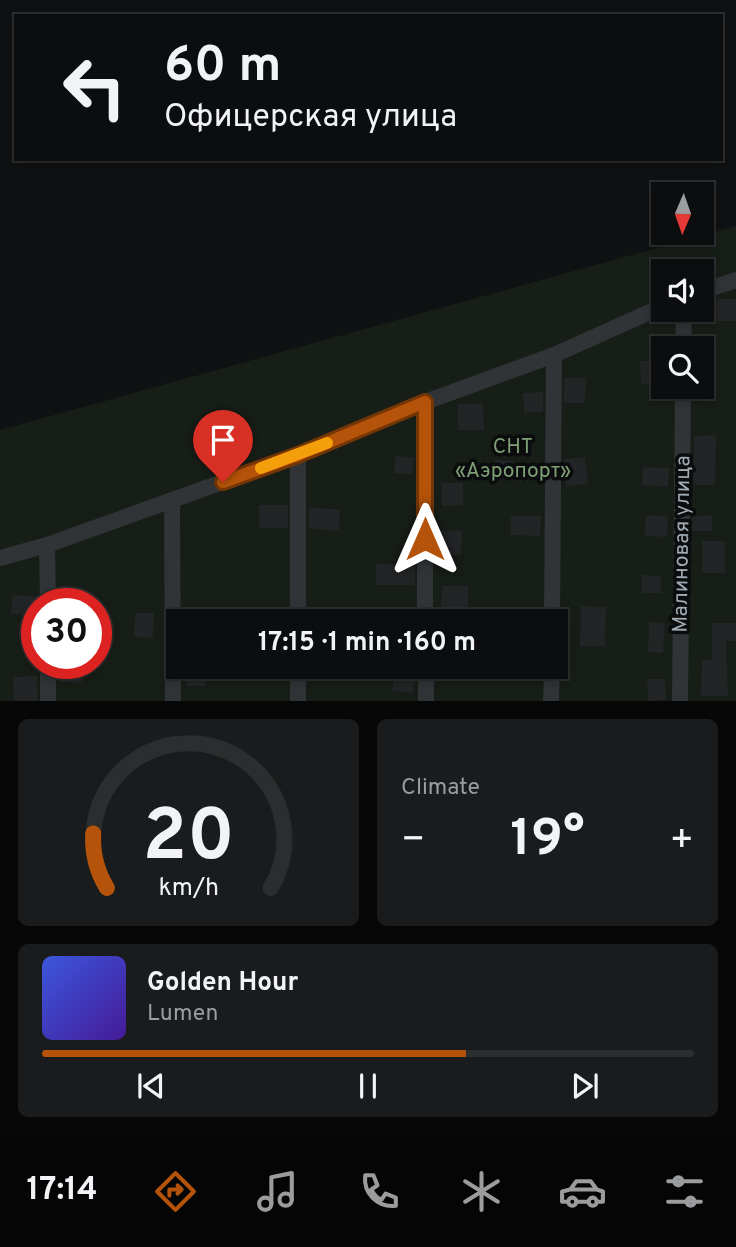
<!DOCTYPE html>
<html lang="en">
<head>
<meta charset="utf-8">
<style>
	:root { --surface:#0c0d0e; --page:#1a1b1c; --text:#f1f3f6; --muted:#9a9c9e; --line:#2c2d2e; --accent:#b45309 }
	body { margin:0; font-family:Overpass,sans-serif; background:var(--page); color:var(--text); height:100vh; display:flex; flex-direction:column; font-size:26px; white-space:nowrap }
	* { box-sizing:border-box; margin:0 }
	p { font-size:23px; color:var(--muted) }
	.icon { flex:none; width:38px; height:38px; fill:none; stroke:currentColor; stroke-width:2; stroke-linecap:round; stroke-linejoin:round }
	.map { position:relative; height:701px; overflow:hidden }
	.panel { display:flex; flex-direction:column; gap:18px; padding:18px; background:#070708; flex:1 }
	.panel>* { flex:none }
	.hud { position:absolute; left:14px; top:14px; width:709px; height:147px; border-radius:0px; box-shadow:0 4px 10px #0003,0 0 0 2px var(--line); background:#0c0d0e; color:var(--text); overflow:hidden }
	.needle { width:46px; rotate:182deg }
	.buttons { position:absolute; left:651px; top:182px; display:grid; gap:14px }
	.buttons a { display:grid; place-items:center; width:63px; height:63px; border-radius:0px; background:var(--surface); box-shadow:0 4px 10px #0003,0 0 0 2px var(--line); font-size:35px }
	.speed { position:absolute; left:21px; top:588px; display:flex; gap:14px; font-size:35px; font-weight:700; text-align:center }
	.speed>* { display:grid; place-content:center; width:91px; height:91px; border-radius:50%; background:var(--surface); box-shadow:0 4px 10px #0003,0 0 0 2px var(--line); line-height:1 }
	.speed .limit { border:10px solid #d22; background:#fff; color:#111 }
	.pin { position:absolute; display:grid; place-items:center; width:60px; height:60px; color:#fff; margin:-72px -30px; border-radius:50% 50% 50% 0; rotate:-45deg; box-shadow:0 0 7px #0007 }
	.pin .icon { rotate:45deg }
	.me { position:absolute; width:77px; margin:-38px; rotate:0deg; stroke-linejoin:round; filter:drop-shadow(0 0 5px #0008) }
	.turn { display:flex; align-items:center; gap:24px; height:147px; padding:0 35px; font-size:32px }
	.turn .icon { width:91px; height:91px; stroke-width:2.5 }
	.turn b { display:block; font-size:49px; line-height:60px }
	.big { font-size:52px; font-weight:700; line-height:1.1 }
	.panel .tile { flex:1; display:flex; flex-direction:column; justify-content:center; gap:10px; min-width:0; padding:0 24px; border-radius:10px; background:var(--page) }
	.panel .dial { align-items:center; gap:0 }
	.dial svg { height:182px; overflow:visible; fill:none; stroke:var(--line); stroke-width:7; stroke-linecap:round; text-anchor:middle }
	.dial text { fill:var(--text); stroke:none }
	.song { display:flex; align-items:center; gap:21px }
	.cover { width:84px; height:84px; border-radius:10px; background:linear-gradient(135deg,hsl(230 70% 55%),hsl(260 70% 35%)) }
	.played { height:7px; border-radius:4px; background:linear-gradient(90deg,var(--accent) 65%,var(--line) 65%) }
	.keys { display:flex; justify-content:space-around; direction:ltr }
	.heat { display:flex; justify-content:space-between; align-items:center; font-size:38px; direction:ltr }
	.panel .tiles { flex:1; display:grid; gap:18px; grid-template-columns:1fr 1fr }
	.tile:last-child { grid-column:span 2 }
	.trip { position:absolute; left:166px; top:609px; width:402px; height:70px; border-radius:0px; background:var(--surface); box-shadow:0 4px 10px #0003,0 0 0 2px var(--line); font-weight:700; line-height:70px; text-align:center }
	.tab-bar { display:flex; height:112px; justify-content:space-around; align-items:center; background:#050506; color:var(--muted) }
	.tab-bar .icon { width:49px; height:49px }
	.tab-bar .current { color:var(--accent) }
	.tab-bar b { font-size:32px; color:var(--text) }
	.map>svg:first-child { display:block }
	.green { fill:#171d17; fill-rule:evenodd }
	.building { fill:#232426 }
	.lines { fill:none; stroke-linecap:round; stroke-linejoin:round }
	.minor { stroke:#313437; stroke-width:16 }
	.route-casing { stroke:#753606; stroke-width:18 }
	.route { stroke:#b45309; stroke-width:12 }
	.slow { stroke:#f59e0b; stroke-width:12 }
	.labels { text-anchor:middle; stroke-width:7; stroke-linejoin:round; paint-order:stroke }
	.park-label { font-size:21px; fill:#7f9f77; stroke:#0b0c0d }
	.street-label { font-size:21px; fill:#a1abb3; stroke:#0b0c0d }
</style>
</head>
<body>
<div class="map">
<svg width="736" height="701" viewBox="0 0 736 701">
	<rect width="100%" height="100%" fill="#101112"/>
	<path class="green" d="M736,226V701H0V430ZM663,271H702V310H663ZM663,348H702V387H663ZM37,604H96V663H37ZM178,621H556V667H178Z"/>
	<g class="building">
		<path d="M711,299H736V321H712Z"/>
		<path d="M663,360V383L641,384L640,361Z"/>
		<path d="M564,378H586L585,403H564Z"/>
		<path d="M543,392V412L524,413L523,393Z"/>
		<path d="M458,404H483L484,430H458Z"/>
		<path d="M716,435L715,485H693L694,436Z"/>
		<path d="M395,456L414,458L412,475L394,473Z"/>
		<path d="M585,457L588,484L566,486L564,459Z"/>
		<path d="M495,460L523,462L522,481L494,479Z"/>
		<path d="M643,467L669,468L668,487L642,485Z"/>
		<path d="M442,483H463V505L442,506Z"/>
		<rect x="259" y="505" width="29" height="23"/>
		<path d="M309,508L340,509L339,531L309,528Z"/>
		<path d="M646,515L668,516L667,537L645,536Z"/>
		<path d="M712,515V531H692V516Z"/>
		<path d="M511,516H541L540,536L510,535Z"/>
		<path d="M439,530L462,531L461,555L438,554Z"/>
		<rect x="702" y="541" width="23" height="32"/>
		<rect x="376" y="564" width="39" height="21"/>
		<path d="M642,575L661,576V593H642Z"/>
		<path d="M442,586H468V607H441Z"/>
		<path d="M12,595L37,596V615L11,614Z"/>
		<path d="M581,606L606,607L605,646L580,647Z"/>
		<path d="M135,613H154L153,638L134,637Z"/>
		<path d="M649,622L665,623L663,653L648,652Z"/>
		<path d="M712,623H736V641H726L728,696H701L702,660L712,659Z"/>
		<path d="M59,663L84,664L83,683L59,682Z"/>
		<path d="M187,667H206L205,686H187Z"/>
		<rect x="515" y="667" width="25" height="12"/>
		<path d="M394,672L415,675L413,693L392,691Z"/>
		<path d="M37,676L38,701H14L13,677Z"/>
		<path d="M647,679H665L666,700L648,701Z"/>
	</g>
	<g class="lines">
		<g class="minor">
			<path d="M702,291L736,280"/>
			<path d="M683,348L684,310"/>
			<path d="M425,402V621"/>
			<path d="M172,500L173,701"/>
			<path d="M47,545L48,604"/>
			<path d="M0,558L47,545L298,455L425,402L554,355L663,306"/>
			<path d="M298,621V455"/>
			<path d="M552,621L554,355"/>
			<path d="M48,663V701"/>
			<path d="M426,667V701"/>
			<path d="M298,701V667"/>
			<path d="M551,701L552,667"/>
			<path d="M680,701L683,387"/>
		</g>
	</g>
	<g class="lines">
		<g class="route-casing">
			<path id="route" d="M223,482L298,455L425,402V539"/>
		</g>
		<use href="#route" class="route"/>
		<path class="slow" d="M261,468L327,443"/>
	</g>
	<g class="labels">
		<g class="park-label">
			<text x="513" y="453">СНТ<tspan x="513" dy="24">«Аэропорт»</tspan></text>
		</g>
		<g class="street-label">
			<text transform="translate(681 544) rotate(-89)" y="7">Малиновая улица</text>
		</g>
	</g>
</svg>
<div class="buttons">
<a><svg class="needle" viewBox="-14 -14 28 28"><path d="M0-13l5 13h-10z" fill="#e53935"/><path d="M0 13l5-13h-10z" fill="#9a9c9e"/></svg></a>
<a><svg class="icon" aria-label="sound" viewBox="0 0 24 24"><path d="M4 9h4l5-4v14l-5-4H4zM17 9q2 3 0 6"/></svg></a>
<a><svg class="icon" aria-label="search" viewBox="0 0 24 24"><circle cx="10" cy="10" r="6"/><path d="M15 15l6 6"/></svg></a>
</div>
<div class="speed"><div class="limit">30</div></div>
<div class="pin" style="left:223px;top:482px;background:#d93025"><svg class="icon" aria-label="arrive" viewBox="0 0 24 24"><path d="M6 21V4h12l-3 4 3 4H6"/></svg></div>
<svg class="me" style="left:425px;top:539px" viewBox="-20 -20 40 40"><path d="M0-17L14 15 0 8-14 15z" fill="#b45309" stroke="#fff" stroke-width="4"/></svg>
<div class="trip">17:15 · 1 min · 160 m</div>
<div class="hud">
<div class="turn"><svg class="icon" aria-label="left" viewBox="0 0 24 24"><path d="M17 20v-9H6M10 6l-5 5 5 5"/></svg><div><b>60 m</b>Офицерская улица</div></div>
</div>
</div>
<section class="panel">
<div class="tiles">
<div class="tile dial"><svg viewBox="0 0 100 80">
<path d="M14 69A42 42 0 1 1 86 69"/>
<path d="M14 69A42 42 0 0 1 8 45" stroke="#b45309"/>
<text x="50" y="56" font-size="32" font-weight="700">20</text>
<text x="50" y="72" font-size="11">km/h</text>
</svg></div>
<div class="tile"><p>Climate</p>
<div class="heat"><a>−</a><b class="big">19°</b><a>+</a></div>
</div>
<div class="tile">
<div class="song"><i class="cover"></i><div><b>Golden Hour</b><p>Lumen</p></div></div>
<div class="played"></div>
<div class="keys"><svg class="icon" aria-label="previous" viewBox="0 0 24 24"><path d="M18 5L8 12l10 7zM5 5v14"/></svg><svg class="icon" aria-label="pause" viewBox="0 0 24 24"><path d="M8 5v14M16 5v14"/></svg><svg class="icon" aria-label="next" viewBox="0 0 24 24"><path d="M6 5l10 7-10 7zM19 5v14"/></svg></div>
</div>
</div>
</section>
<nav class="tab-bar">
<b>17:14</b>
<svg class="icon current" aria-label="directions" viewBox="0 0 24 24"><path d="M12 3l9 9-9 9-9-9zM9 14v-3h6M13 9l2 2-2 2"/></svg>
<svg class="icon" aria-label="music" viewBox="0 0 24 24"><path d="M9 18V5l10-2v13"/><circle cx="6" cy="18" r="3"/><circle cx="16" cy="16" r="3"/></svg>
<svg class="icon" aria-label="phone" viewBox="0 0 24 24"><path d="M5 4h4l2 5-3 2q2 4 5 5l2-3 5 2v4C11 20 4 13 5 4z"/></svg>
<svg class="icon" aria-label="climate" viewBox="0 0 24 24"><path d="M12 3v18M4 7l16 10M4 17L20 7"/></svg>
<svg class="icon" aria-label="car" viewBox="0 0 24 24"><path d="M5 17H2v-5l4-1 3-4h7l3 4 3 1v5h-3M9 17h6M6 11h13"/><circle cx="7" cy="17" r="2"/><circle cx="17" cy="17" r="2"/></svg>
<svg class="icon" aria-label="filters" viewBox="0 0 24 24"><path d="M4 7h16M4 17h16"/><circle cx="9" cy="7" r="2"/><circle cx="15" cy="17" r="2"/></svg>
</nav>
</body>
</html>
